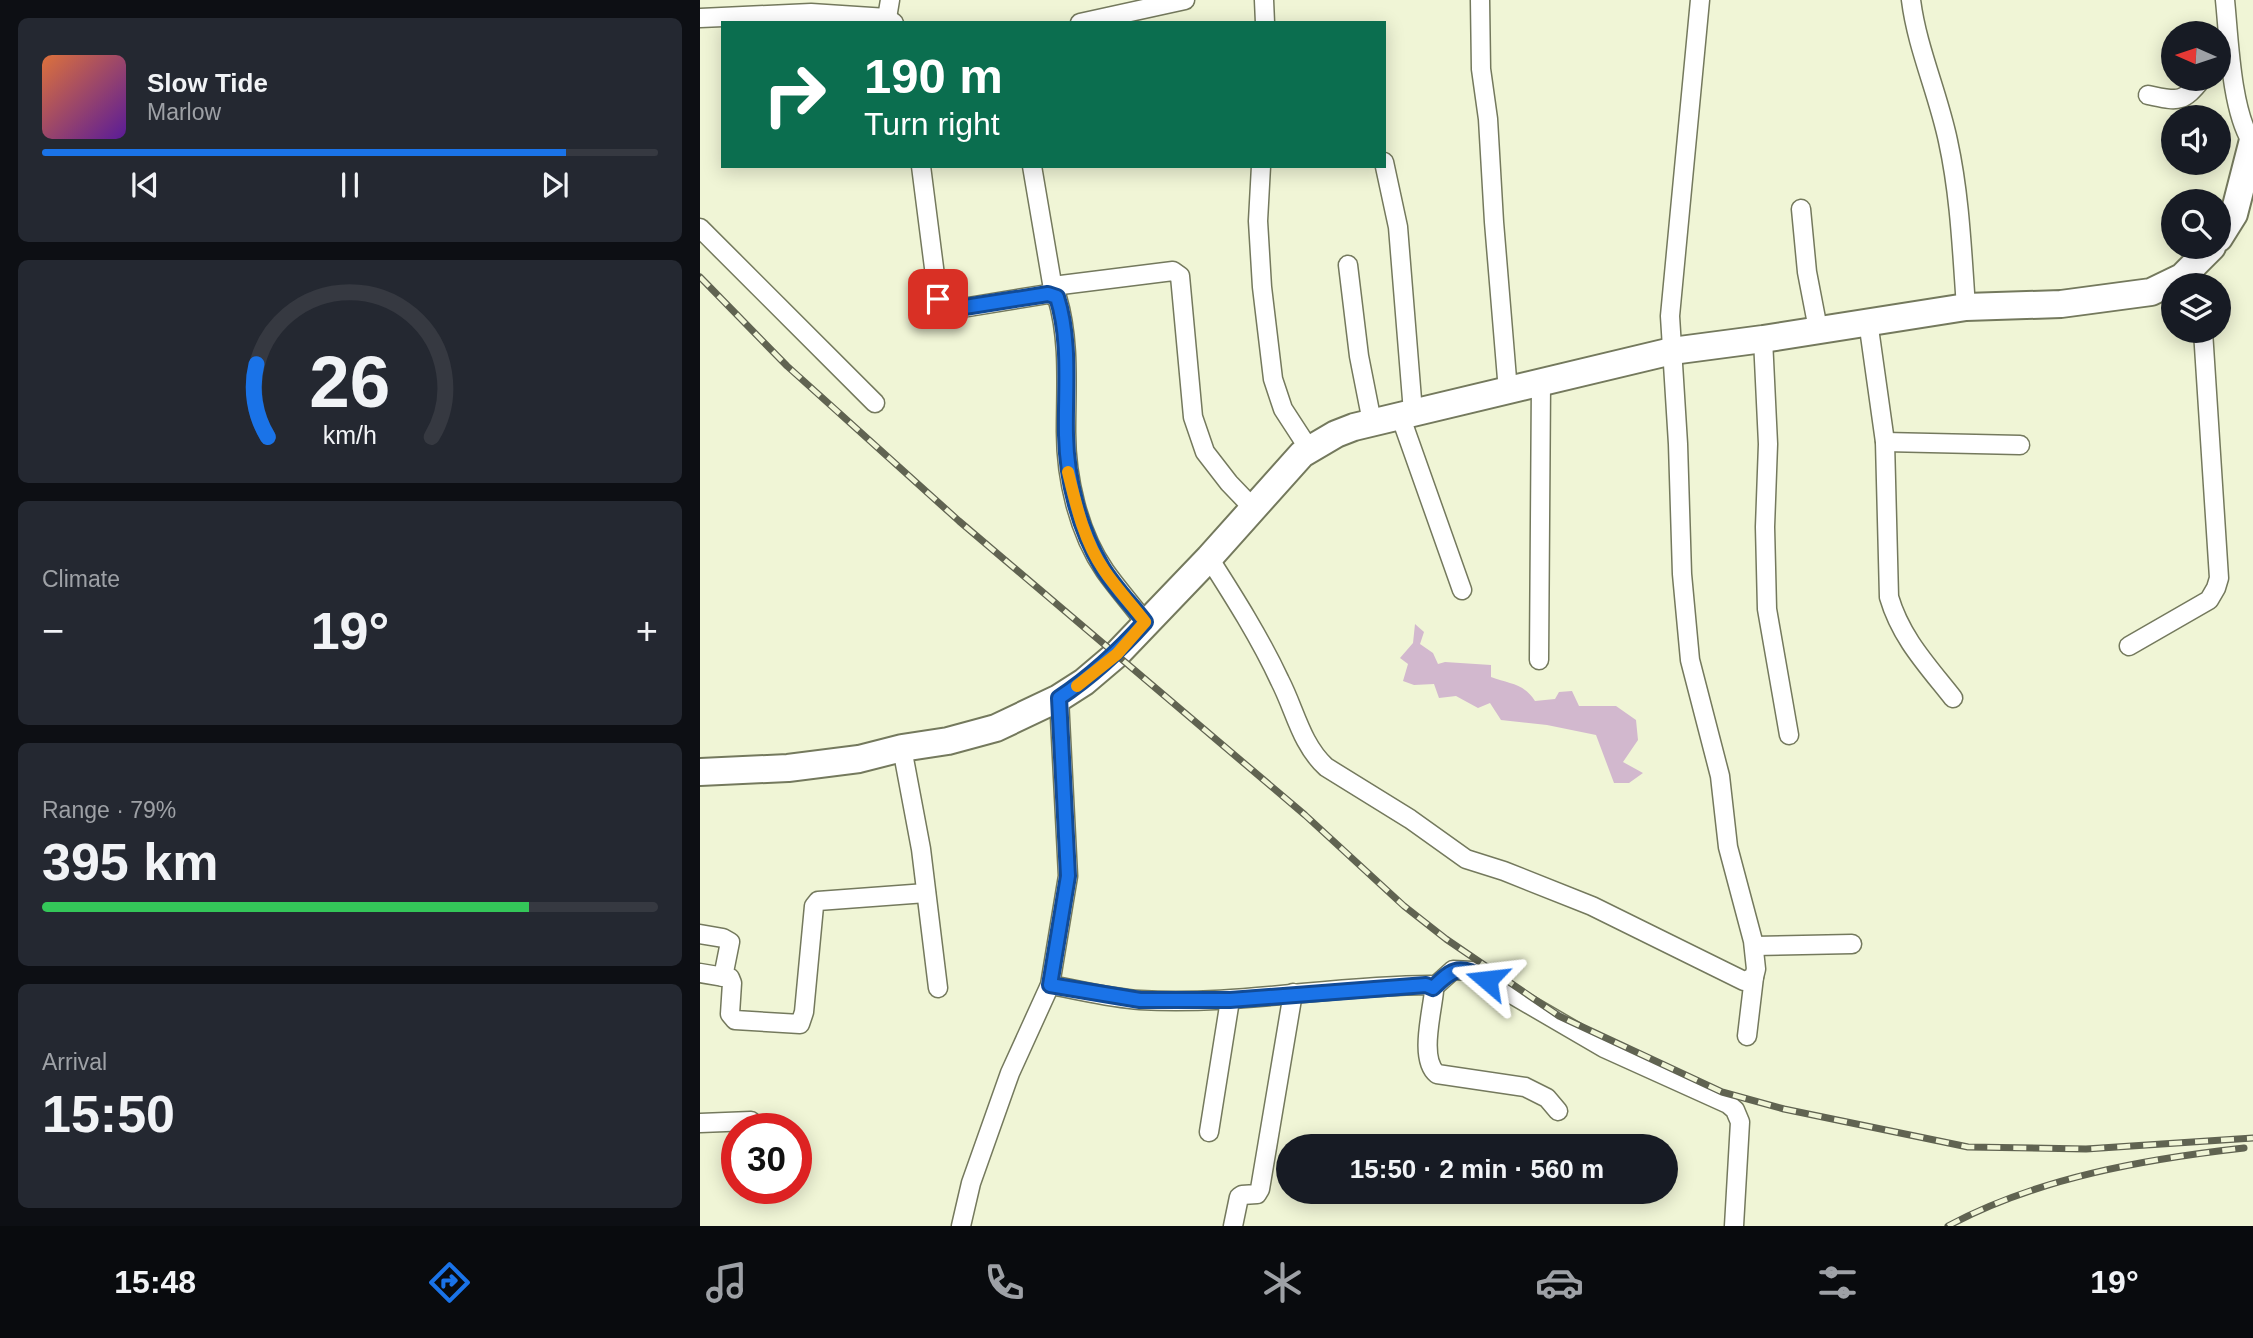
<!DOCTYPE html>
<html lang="en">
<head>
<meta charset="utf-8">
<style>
	:root { --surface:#171b24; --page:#242831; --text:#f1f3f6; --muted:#9ea1a6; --line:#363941; --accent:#1a73e8 }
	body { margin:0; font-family:Arial,sans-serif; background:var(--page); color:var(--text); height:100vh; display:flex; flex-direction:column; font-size:26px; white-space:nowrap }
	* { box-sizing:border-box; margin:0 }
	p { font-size:23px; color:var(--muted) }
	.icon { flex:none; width:38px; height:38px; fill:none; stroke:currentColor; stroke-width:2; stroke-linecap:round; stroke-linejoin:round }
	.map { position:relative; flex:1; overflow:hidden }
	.side { display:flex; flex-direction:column; gap:18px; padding:18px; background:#0d0f14; width:700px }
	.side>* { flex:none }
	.banner { position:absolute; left:21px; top:21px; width:665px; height:147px; border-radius:0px; box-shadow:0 4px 18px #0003; background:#0b6e4f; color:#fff; overflow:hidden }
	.needle { width:46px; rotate:273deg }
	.controls { position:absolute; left:1461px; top:21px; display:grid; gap:14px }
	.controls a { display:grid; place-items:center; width:70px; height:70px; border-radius:50%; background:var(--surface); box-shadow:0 4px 18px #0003; font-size:35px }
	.speed { position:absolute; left:21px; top:1113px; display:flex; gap:14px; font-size:35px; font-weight:700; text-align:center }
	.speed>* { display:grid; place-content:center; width:91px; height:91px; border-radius:50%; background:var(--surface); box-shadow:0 4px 18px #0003; line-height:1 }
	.speed .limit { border:10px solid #d22; background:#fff; color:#111 }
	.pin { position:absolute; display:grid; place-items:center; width:60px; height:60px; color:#fff; margin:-30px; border-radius:14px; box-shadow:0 4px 10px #0006 }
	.me { position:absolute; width:77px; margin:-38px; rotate:287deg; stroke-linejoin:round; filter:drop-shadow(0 0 5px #0008) }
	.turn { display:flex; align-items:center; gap:24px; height:147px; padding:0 28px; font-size:32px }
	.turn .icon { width:91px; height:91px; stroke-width:2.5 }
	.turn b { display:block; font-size:49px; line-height:60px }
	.big { font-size:52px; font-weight:600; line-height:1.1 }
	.side .tile { flex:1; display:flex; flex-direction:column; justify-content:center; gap:10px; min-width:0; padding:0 24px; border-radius:10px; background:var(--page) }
	.side .dial { align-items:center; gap:0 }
	.dial svg { height:182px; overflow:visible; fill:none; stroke:var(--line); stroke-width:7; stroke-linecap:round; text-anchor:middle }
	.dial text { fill:var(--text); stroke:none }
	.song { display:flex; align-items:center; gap:21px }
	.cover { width:84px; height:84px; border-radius:10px; background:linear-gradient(135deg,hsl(20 70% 55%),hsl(270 70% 35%)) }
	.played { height:7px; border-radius:4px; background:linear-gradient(90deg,var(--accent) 85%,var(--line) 85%) }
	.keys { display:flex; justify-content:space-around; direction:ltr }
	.heat { display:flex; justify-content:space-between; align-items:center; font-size:38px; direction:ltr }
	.charge { height:10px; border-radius:5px; background:linear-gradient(90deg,#34c759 79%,var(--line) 0) }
	.trip { position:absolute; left:576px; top:1134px; width:402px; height:70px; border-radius:35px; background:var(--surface); box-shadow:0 4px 18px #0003; font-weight:600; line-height:70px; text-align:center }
	.tab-bar { display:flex; height:112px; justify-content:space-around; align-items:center; background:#090b0e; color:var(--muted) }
	.tab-bar .icon { width:49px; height:49px }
	.tab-bar .current { color:var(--accent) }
	.tab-bar b { font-size:32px; color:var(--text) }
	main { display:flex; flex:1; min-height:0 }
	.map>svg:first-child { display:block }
	.water { fill:#d2b8ce }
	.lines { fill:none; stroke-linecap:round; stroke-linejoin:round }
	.street-casing { stroke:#74795d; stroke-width:21 }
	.secondary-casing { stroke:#74795d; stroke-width:30 }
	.street { stroke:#fff; stroke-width:18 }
	.secondary { stroke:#fff; stroke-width:26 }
	.rail-casing { stroke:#606351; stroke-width:7 }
	.rail { stroke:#f0f5d6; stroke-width:4.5; stroke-dasharray:13; stroke-linecap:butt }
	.route-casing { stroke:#114b97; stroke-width:18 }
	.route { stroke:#1a73e8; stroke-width:12 }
	.slow { stroke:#f59e0b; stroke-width:12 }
</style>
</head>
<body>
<main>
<section class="side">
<div class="tile">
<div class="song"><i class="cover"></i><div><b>Slow Tide</b><p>Marlow</p></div></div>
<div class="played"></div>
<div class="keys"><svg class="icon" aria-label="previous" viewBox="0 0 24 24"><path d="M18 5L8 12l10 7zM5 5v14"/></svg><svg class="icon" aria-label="pause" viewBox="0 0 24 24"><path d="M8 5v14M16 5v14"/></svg><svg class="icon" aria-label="next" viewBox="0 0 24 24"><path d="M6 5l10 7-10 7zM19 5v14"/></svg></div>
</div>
<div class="tile dial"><svg viewBox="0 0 100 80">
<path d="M14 69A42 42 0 1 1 86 69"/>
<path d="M14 69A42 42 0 0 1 9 37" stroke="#1a73e8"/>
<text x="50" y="56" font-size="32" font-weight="700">26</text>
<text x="50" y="72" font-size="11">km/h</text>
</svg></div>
<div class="tile"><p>Climate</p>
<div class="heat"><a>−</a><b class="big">19°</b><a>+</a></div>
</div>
<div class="tile"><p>Range · 79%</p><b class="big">395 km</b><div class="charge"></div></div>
<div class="tile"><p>Arrival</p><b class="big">15:50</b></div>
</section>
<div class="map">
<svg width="1553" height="1226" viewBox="0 0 1553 1226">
	<rect width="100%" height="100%" fill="#f0f5d6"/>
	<path class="water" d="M715,624L724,632L720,644L733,653L738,664L745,662L791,665V677C809,684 824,683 835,701L855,699L859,692L872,691L879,706H916L936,720L938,740L923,762L943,773L929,783H914L896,735L847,725L801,720L790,703L778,708L756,696L739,698L734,684L714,685L703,681L708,664L700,658L713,643Z"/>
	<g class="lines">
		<g class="street-casing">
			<g id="street">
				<path d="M564,0L565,23"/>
				<path d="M780,0L781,69L788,119L794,222L808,391"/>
				<path d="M1211,0C1217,48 1238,93 1248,141C1260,196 1262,252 1266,307"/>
				<path d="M1525,0C1529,39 1531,108 1551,141"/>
				<path d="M0,18L111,13L187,18L194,23"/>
				<path d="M187,18L190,0"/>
				<path d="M380,23L485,0"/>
				<path d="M1448,95C1478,101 1482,104 1502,79"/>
				<path d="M684,162L698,227L713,412"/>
				<path d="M221,166L238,299C242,308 247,309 256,309L348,294L357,297C370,340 366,388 366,432C366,478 378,532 405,571C417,588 432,605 445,622"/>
				<path d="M332,166L354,295"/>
				<path d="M561,166L558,221L562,287L573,379L583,409L609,449"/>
				<path d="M1101,209L1107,272L1118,329"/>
				<path d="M0,228L175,403"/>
				<path d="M648,265L659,356L672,422"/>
				<path d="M353,286L473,271L480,276L493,417L505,452L529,483L553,508"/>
				<path d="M1168,321L1185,442L1189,597C1201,638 1227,665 1253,698"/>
				<path d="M1063,339L1068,444L1065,527L1067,609L1089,735"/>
				<path d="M700,415L762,590"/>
				<path d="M1185,442L1320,445"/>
				<path d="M509,558C534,597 560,638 580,681C595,710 601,744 626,767L710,819L766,859L804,871L892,906L1044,981L1054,977L1056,969L1053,941L1028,847L1020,776L990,660L982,574L978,444L970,316L1000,0"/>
				<path d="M1429,646L1509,600L1516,588L1519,578L1503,331"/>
				<path d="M839,660L841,382"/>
				<path d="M202,748L221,849L238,988"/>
				<path d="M0,934L23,938L30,942L23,977"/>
				<path d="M1054,946L1152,944"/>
				<path d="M0,973L30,978L32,983L30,1014L35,1020L100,1024L104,1012L114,906L118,901L226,893"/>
				<path d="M350,985C379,990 410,998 440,1000C536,1006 633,985 730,985L734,991C732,1013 719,1059 737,1074L825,1087L847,1098L858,1111"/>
				<path d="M733,988L753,970L772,971L904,1048L1028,1104L1035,1110L1040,1122L1034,1226"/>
				<path d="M1047,1036L1054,977"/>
				<path d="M0,1123L51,1121"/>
				<path d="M509,1132L530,1000"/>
				<path d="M261,1226L271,1183L310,1073L350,985L368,876L359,698"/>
				<path d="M533,1226L539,1197L542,1195L557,1194L560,1189L593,993"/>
			</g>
		</g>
		<g class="secondary-casing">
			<g id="secondary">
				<path d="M1519,238L1534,214L1553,140"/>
				<path d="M0,772L88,768L159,759L202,748L248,741L296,728L359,698L384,682L417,654L509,558L602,454L636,434L654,427L972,351L1063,339L1266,307L1361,304L1451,292L1482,277L1512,247"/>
			</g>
		</g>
		<use href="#street" class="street"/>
		<use href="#secondary" class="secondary"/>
		<g class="rail-casing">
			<g id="rail">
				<path d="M0,277L87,366L259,521L605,815L704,906L746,939L859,1016L1022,1092L1084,1109L1268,1147L1386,1149L1553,1138"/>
				<path d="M1248,1226C1337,1178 1445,1159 1544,1148"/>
			</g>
		</g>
		<use href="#rail" class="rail"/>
	</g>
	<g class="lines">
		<g class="route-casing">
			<path id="route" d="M238,299L244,307L252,309L348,294L357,297C371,341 365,390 366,435C367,481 379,528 402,567C414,587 431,604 445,622C419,651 392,676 359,698L368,876L350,985L440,1000H530L726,985L733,988C754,967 760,965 787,980"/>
		</g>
		<use href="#route" class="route"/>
		<path class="slow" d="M368,472C376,505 384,541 404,570C416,588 432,605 445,622L417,654L377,686"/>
	</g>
</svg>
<div class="controls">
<a><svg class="needle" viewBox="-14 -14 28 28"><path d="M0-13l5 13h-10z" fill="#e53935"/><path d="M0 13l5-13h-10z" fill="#9ea1a6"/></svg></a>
<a><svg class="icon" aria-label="sound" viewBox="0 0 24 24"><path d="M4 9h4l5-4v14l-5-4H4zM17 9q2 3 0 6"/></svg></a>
<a><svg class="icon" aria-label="search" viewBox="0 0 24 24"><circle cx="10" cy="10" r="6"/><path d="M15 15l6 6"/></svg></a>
<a><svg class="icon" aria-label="layers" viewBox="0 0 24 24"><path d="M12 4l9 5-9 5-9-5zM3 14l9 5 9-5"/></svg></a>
</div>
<div class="speed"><div class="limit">30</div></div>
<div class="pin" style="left:238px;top:299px;background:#d93025"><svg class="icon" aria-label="arrive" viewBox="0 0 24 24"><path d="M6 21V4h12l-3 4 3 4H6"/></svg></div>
<svg class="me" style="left:787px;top:980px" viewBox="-20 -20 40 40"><path d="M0-17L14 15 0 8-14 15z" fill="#1a73e8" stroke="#fff" stroke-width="4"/></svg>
<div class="trip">15:50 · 2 min · 560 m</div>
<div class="banner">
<div class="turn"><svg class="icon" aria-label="right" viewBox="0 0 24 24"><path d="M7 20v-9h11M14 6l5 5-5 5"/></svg><div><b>190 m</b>Turn right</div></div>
</div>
</div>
</main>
<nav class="tab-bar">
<b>15:48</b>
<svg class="icon current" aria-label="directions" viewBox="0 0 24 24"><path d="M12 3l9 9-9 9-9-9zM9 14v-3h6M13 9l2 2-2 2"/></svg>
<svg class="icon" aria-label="music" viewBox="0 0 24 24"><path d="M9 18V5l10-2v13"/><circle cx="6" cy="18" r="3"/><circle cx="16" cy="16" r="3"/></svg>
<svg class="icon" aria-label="phone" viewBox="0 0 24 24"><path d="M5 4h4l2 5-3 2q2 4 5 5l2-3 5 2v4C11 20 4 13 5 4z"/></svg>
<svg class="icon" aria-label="climate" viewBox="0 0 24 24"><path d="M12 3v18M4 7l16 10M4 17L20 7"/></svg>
<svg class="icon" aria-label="car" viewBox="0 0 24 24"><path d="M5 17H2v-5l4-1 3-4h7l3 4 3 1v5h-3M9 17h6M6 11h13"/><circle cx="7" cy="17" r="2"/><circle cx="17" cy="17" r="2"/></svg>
<svg class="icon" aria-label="filters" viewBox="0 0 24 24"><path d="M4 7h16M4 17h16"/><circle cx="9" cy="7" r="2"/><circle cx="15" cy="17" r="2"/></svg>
<b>19°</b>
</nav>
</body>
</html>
